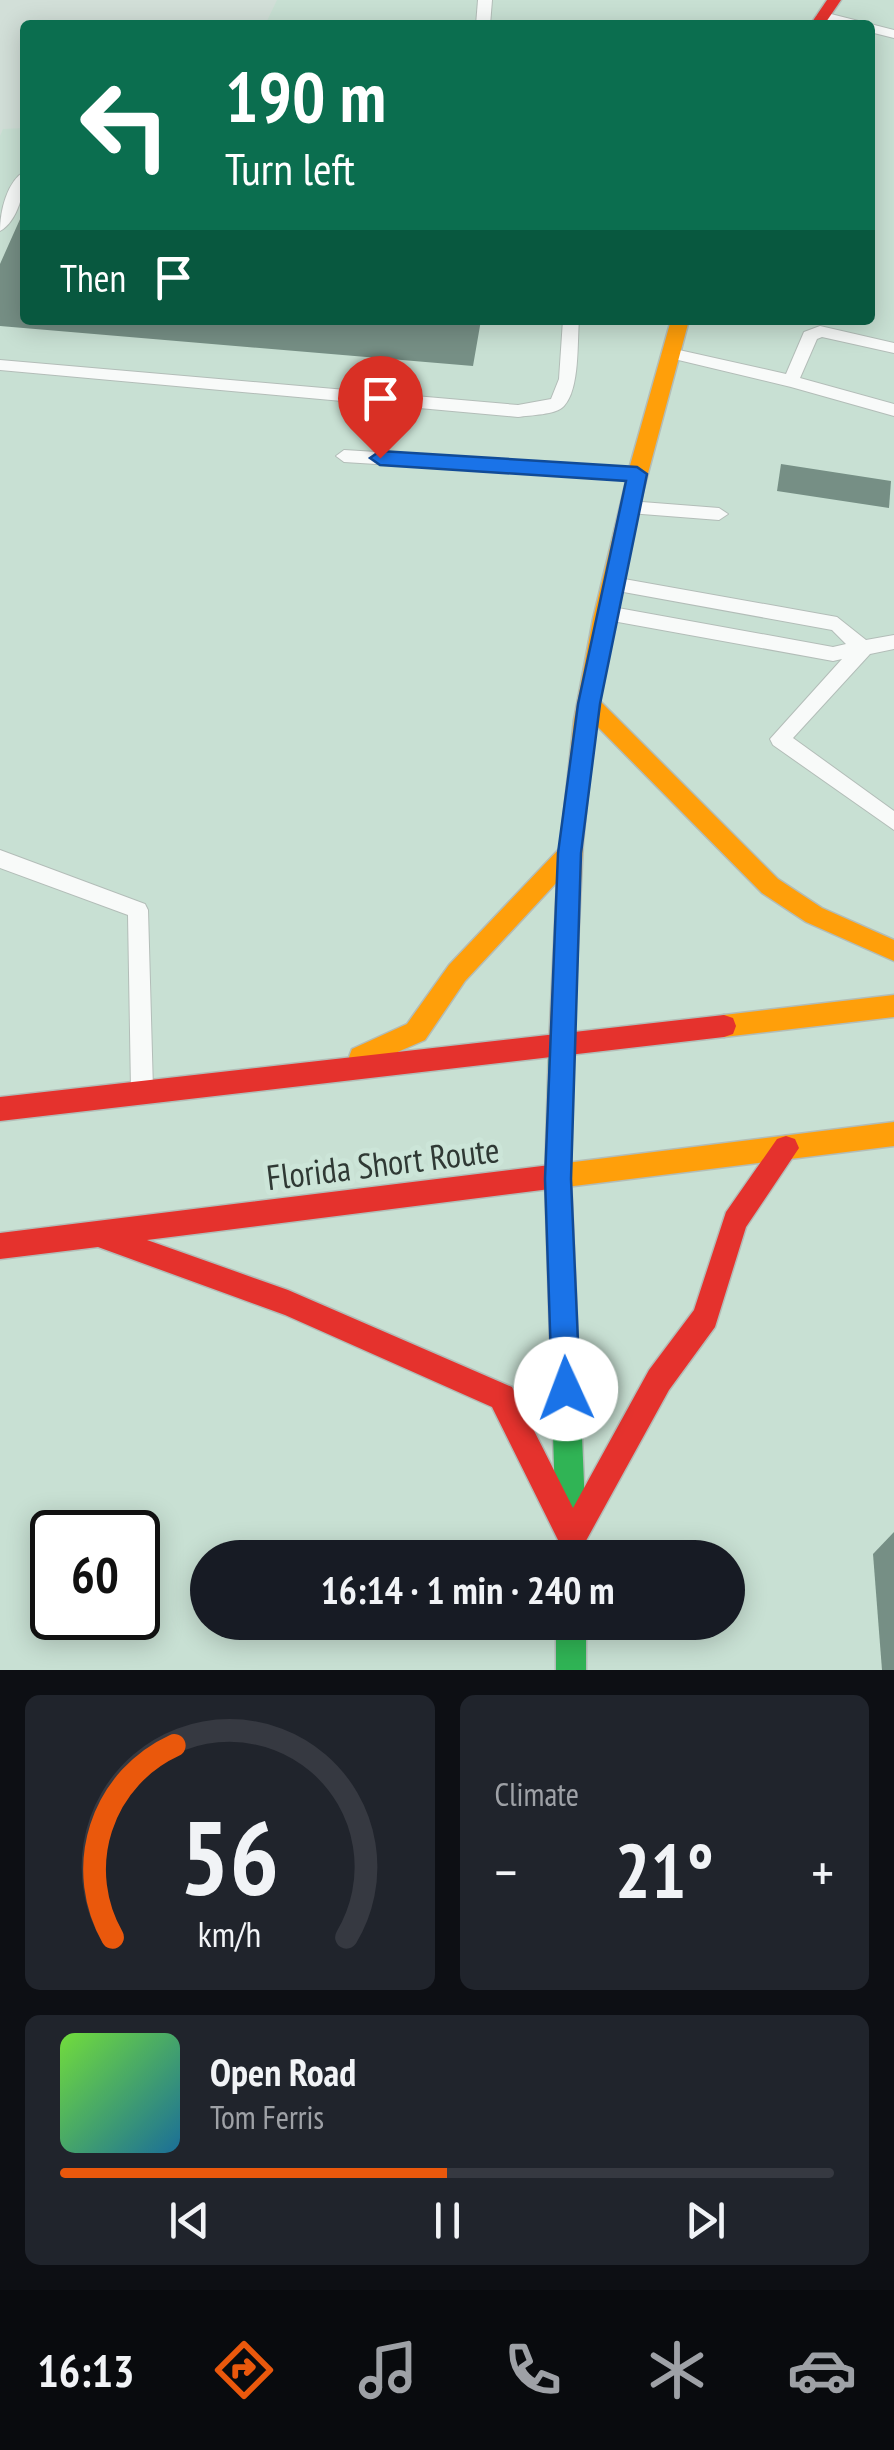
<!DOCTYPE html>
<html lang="en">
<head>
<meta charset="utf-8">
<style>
	:root { --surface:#171b24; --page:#20242c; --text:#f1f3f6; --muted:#9ea1a6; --line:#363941; --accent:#ea580c }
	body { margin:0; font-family:"PT Sans Narrow",sans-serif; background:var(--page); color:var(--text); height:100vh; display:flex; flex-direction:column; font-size:38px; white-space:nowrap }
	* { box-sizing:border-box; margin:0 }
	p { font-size:32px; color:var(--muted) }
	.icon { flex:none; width:55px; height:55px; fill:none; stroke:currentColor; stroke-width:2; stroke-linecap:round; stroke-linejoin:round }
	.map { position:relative; height:1670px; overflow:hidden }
	.sheet { display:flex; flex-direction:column; gap:25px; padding:25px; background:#0d0f14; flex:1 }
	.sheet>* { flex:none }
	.guide { position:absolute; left:20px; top:20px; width:855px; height:305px; border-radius:10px; box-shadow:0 5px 25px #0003; background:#0b6e4f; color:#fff; overflow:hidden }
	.speed { position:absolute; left:30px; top:1510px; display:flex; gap:20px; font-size:50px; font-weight:700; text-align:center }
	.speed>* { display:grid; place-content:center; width:130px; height:130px; border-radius:50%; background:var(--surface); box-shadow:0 5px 25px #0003; line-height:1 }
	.speed .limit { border:5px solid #111; border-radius:15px; background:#fff; color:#111 }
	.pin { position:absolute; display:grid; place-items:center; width:85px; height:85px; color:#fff; margin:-102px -42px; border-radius:50% 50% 50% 0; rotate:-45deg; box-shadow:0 0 10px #0007 }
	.pin .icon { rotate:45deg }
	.me { position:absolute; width:110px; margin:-55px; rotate:358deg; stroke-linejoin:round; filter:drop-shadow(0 0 8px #0008) }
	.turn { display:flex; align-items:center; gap:35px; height:210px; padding:0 40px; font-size:45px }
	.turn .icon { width:130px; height:130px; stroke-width:2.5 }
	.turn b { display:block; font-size:70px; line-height:85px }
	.then { display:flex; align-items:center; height:95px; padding:0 40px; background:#0003; gap:20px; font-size:38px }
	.big { font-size:75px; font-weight:700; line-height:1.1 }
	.sheet .widget { flex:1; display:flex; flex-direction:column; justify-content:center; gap:15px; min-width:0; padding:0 35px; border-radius:15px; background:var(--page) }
	.sheet .dial { align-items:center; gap:0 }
	.dial svg { height:260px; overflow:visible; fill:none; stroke:var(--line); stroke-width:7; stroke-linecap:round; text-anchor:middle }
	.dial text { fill:var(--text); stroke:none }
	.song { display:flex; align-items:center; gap:30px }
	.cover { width:120px; height:120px; border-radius:15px; background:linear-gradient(135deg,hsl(100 70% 55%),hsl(200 70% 35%)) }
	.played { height:10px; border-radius:5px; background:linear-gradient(90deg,var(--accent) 50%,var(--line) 50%) }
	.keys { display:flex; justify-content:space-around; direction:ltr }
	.heat { display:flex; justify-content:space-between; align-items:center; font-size:55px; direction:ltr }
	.sheet .tiles { flex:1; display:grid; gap:25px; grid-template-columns:1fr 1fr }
	.widget:last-child { grid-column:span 2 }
	.trip { position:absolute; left:190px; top:1540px; width:555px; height:100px; border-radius:50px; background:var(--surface); box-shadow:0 5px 25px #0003; font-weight:700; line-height:100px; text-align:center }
	.menu { display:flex; height:160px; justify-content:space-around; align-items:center; background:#090b0e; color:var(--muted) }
	.menu .icon { width:70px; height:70px }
	.menu .current { color:var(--accent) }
	.menu b { font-size:45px; color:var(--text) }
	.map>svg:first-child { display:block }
	.built { fill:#c8e0d3; fill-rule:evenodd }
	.building { fill:#768f85 }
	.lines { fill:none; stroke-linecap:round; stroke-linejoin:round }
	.lane-casing { stroke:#b3bdb8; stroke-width:2 }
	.fast-casing { stroke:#b3bdb8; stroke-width:3 }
	.slow-casing { stroke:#b3bdb8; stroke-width:3 }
	.jam-casing { stroke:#b3bdb8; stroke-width:3 }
	.lane { fill:#f8faf9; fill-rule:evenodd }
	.fast { fill:#30b455; fill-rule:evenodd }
	.slow { fill:#ff9f0a; fill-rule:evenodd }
	.jam { fill:#e5322d; fill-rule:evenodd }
	.route { fill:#1a73e8; stroke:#114b97; stroke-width:2.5 }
	.labels { text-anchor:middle; stroke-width:10; stroke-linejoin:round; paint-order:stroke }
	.street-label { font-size:35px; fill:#2f3934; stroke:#cce5d8 }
</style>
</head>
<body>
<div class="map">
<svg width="894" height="1670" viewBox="0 0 894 1670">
	<rect width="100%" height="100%" fill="#d2dfd8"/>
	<path class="built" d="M277,0H894V1670H0V136L3,129L25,128V320H870V25H265ZM52,1532H138V1618H52ZM208,1558H728V1622H208Z"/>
	<g class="building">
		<path d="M25,208V320H481L473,366L0,326V264Z"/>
		<path d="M781,464L891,481L889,508L777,491Z"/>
		<path d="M894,1532V1670H882L873,1554Z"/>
	</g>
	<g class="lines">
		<g class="lane-casing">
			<g id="lane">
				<path d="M478,0H492L490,25H476Z"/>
				<path d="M823,12L894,30V38L870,32V25H844L818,19L816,16Z"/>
				<path d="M25,171C25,190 18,221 0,231C0,211 7,181 25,171Z"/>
				<path d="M563,320H579C577,342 580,389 564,406C556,415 530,415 518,417L0,370V360L518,405L551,399L559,379Z"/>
				<path d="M820,326L894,343V353L822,337L817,339L800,378L894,404V416L791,387L670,358L662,353L670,348L786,374L804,332Z"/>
				<path d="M344,450L637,468L645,474L637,480L344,462L336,456Z"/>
				<path d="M629,501L719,508L728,514L719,520L629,513L620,507Z"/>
				<path d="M613,577L837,617L866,640L894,635V649L870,654L793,738L894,811V830L773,745L770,739L842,659L833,661L607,620L598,613L607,606L833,647L846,644L832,630L607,589L604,584L607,579Z"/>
				<path d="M0,850L145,904L148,910L153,1090L150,1097L142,1100L134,1097L131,1090L128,915L0,868Z"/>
			</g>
		</g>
		<g class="fast-casing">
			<g id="fast">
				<path d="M561,1035L570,1038L573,1046L571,1179L586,1530L581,1540L571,1545L561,1540L556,1530L545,1179L549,1046L552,1038Z"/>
				<rect x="556" y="1622" width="30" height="48"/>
			</g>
		</g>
		<g class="slow-casing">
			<g id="slow">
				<path d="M671,320H689L636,518L599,700L778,879L822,908L894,940V961L806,922L762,893L595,724L583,842L573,1046L570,1054L561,1057L552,1054L549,1046L557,882L465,981L425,1040L361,1068L352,1065L349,1057L352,1049L407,1024L449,965L560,848L574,720L593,619L629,469Z"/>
				<path d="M894,995V1017L724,1037L715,1034L712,1026L715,1018L724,1015Z"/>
				<path d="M894,1122V1146L558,1188L549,1185L545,1176L549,1167L558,1164Z"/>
			</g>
		</g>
		<g class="jam-casing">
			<g id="jam">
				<path d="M827,0H841L824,25H810Z"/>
				<path d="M724,1015L733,1018L736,1026L733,1034L724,1037L0,1121V1097Z"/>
				<path d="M786,1136L795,1139L799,1148L746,1227L715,1327L669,1390L582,1548L572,1553L562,1548L492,1407L285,1315L98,1247L0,1259V1233L558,1164L567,1167L571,1176L567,1185L558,1188L147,1240L288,1290L512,1387L573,1508L649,1370L694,1310L726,1212L777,1139Z"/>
			</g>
		</g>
		<use href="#lane" class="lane"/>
		<use href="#fast" class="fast"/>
		<use href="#slow" class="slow"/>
		<use href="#jam" class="jam"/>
	</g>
	<path class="route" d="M380,451L637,467L647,474L600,704L581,853L571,1179L580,1389L576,1399L566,1403L556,1399L552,1389L545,1179L558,853L578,704L626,481L380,465L370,458Z"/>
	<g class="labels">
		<g class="street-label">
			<text transform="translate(383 1164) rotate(-7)" y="12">Florida Short Route</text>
		</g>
	</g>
</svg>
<div class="speed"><div class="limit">60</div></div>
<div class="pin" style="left:380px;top:458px;background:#d93025"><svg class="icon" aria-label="arrive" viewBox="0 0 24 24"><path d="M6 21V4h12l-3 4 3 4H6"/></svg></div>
<svg class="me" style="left:566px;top:1389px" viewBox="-20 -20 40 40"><circle r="19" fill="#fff"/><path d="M0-13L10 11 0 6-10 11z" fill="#1a73e8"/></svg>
<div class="trip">16:14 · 1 min · 240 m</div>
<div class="guide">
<div class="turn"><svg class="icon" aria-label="left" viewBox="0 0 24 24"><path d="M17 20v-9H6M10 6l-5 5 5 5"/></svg><div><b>190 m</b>Turn left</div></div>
<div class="then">Then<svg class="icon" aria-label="arrive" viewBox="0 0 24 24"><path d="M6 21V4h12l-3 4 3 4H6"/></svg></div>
</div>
</div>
<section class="sheet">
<div class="tiles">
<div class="widget dial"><svg viewBox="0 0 100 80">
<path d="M14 69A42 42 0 1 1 86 69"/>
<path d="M14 69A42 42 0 0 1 33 10" stroke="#ea580c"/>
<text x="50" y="56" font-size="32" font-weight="700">56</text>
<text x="50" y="72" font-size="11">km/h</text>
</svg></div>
<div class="widget"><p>Climate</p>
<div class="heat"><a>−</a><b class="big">21°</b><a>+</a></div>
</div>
<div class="widget">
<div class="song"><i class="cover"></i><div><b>Open Road</b><p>Tom Ferris</p></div></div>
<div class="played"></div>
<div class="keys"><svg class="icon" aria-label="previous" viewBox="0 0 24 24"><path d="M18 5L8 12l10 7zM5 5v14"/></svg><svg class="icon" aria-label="pause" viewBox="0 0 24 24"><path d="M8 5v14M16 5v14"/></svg><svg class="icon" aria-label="next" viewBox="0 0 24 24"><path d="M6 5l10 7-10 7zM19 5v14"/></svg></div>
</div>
</div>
</section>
<nav class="menu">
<b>16:13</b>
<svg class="icon current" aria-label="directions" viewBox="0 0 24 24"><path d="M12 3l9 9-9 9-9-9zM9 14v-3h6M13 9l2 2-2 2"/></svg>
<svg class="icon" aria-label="music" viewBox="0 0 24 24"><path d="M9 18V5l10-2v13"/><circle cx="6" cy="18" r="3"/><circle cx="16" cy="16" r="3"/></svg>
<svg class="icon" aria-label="phone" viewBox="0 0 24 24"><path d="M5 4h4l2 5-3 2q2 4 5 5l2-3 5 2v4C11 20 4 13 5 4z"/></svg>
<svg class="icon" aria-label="climate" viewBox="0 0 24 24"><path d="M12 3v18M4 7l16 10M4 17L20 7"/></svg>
<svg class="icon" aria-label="car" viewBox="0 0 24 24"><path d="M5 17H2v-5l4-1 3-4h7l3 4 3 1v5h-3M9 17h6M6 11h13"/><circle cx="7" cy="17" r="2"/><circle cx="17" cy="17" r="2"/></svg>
</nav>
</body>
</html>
